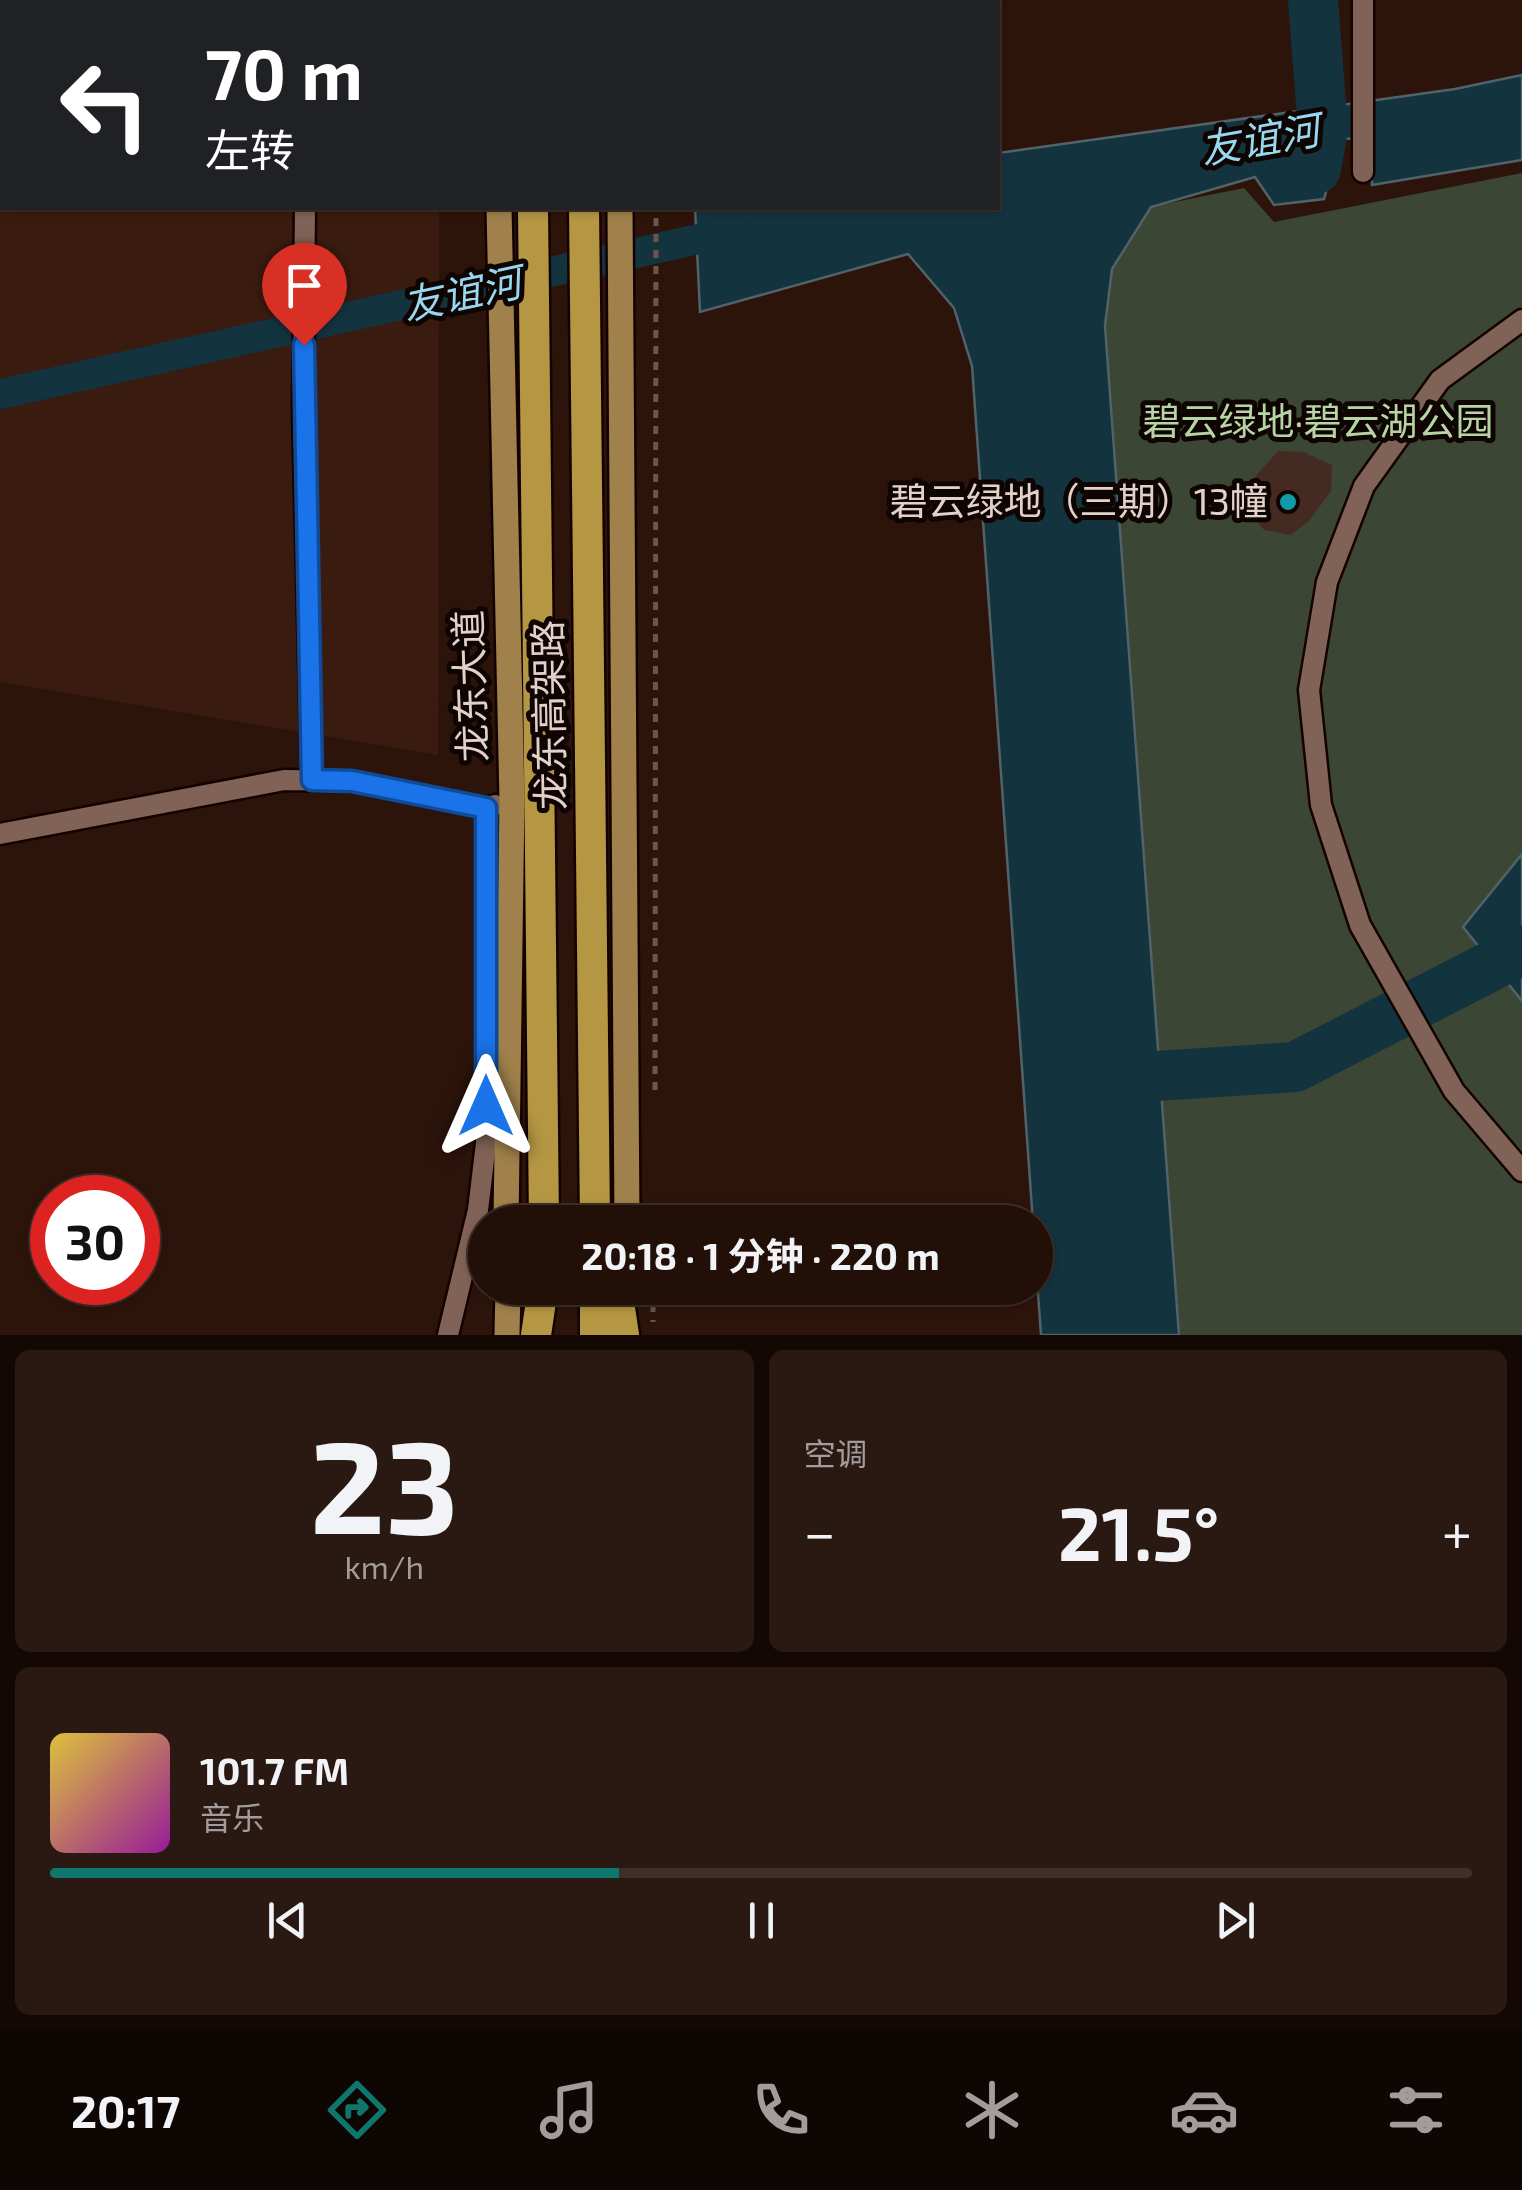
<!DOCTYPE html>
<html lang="zh">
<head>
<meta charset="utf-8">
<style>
	:root { --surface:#220f08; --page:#2a1812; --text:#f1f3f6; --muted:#a29c9c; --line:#3f2f29; --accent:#0f766e }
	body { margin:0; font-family:"Exo 2","Noto Sans SC",sans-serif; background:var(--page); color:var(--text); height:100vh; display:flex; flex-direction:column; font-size:38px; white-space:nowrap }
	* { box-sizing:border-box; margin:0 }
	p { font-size:32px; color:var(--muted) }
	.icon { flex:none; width:55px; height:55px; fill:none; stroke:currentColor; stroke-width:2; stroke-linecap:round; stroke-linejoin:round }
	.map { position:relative; height:1335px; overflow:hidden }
	.panel { display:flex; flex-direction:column; gap:15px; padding:15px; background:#130804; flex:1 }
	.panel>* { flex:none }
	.banner { position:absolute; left:0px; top:0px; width:1000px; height:210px; box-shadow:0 2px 8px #0004,0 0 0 2px var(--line); background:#202124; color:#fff; overflow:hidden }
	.speed { position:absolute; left:30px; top:1175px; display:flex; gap:20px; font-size:50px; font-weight:700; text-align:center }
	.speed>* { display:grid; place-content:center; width:130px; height:130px; border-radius:50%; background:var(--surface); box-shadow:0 2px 8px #0004,0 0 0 2px var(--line); line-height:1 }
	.speed .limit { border:15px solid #d22; background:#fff; color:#111 }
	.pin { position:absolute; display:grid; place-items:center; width:85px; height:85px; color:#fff; margin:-102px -42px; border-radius:50% 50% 50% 0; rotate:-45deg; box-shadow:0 0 10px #0007 }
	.pin .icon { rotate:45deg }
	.me { position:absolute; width:110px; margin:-55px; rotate:0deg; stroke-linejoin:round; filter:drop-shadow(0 0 8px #0008) }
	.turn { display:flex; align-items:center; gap:35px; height:210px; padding:0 40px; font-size:45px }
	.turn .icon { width:130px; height:130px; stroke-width:2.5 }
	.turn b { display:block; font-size:70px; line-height:85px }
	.big { font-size:75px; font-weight:700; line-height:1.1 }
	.panel .widget { flex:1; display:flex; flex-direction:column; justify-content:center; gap:15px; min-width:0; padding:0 35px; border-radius:15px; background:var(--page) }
	.panel .dial { align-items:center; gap:0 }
	.dial b { font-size:130px; line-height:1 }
	.song { display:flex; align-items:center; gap:30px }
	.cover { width:120px; height:120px; border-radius:15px; background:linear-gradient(135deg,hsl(50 70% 55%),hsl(300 70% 35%)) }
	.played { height:10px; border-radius:5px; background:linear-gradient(90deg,var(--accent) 40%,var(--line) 40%) }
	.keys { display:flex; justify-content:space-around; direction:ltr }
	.heat { display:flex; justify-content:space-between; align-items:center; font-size:55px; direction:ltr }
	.panel .tiles { flex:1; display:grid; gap:15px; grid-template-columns:1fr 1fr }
	.widget:last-child { grid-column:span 2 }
	.trip { position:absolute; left:468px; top:1205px; width:585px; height:100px; border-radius:50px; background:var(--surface); box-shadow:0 2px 8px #0004,0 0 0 2px var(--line); font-weight:700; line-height:100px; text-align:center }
	.tab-bar { display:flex; height:160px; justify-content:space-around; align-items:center; background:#0e0603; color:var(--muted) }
	.tab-bar .icon { width:70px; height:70px }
	.tab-bar .current { color:var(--accent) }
	.tab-bar b { font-size:45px; color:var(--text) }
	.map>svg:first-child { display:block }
	.built { fill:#3a1b0f }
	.green { fill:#3b4634 }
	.water { fill:#13333f; stroke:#516269; stroke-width:2.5 }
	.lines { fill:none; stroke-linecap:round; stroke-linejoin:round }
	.canal { stroke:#13333f; stroke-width:30 }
	.river { stroke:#13333f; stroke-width:50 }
	.building { fill:#452a22 }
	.street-casing { stroke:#140200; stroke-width:25 }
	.primary-casing { stroke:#140200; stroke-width:30 }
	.highway-casing { stroke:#140200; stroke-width:35 }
	.path { stroke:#6c554d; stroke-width:5; stroke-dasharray:8 8; stroke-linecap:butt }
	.street { stroke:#816256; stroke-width:20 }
	.primary { stroke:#a0814b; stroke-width:25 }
	.highway { stroke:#b49643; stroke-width:30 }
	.route-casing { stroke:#114b97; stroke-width:25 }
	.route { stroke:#1a73e8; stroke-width:18 }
	.culture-dot { fill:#0f9aa8; stroke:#0e0402; stroke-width:4 }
	.labels { text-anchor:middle; stroke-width:10; stroke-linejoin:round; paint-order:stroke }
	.park-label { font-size:38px; fill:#b7d5a4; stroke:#0e0402 }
	.poi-label { font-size:38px; fill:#e2d0ca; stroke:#0e0402; text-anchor:end }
	.street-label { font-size:38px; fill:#e2d0ca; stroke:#0e0402 }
	.water-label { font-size:40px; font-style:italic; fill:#98d7f0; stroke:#0e0402 }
</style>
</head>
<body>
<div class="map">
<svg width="1522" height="1335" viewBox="0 0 1522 1335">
	<rect width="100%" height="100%" fill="#2d140b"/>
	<path class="built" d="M0,0H439L2,2V208H439L438,755L0,682Z"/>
	<path class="green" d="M1522,173V1335H1179L1105,326L1112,269L1150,207L1244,188L1274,222Z"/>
	<g class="water">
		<path d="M1522,75V160L1372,185L1371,138L1341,139L1324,199L1274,205L1255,177L1151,207L1112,269L1105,326L1179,1335H1041L972,366L954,308L908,254L700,312L695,208H998V153L1455,89Z"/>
		<path d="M1522,854V1001L1463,927Z"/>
	</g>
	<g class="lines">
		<path class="canal" d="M0,394L735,231"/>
		<g class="river">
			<path d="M1313,0L1323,129L1316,169"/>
			<path d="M1094,1080L1295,1067L1522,950"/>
		</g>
	</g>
	<path class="building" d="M1278,451L1303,452L1332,465L1331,491L1309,521L1291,535L1264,530L1250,512L1255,477Z"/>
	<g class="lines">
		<g class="street-casing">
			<g id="street">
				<path d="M1363,0V172"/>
				<path d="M307,2V0"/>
				<path d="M305,208L303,413L312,780"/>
				<path d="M1522,320L1440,380L1364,486L1327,582L1309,690L1321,805L1360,925L1454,1091L1522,1171"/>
				<path d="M0,834L284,780L352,781L486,808L495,805"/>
				<path d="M448,1335L478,1210L486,1143V808"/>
			</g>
		</g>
		<g class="primary-casing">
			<g id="primary">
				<path d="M496,0V2"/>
				<path d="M618,0V2"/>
				<path d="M499,208L512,801L506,1222"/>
				<path d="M620,208L627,1222"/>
				<path d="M507,1335L508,1288"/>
			</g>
		</g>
		<g class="highway-casing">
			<g id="highway">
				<path d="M531,0V2"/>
				<path d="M583,0V2"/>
				<path d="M533,208L544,1222"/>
				<path d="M584,208L595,1222"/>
				<path d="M595,1288V1335"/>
				<path d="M617,1288L624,1335"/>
				<path d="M536,1335L543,1288"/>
			</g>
		</g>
		<g class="path">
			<path d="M648,0V2"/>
			<path d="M655,1090L656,208"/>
			<path d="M653,1288V1322"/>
		</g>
		<use href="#street" class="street"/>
		<use href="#primary" class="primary"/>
		<use href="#highway" class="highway"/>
	</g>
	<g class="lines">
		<g class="route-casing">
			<path id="route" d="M304,345L312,780L352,781L486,808V1106"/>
		</g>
		<use href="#route" class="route"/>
	</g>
	<circle class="culture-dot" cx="1288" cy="502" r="10"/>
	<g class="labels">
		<g class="park-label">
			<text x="1318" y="435">碧云绿地·碧云湖公园</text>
		</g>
		<g class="poi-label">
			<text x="1268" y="515">碧云绿地（三期）13幢</text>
		</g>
		<g class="street-label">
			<text transform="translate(471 686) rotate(-92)" y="13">龙东大道</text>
			<text transform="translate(550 715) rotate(-91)" y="13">龙东高架路</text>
		</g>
		<g class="water-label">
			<text transform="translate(1260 140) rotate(-10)" y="14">友谊河</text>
			<text transform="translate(462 294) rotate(-12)" y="14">友谊河</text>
		</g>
	</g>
</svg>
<div class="speed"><div class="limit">30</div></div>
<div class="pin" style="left:304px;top:345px;background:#d93025"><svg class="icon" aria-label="arrive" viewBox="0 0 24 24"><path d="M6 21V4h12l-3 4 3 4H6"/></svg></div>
<svg class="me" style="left:486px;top:1106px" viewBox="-20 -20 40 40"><path d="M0-17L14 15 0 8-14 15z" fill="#1a73e8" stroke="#fff" stroke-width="4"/></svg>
<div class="trip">20:18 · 1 分钟 · 220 m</div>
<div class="banner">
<div class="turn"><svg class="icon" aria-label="left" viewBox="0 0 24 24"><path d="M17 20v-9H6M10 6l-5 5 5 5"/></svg><div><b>70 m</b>左转</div></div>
</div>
</div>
<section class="panel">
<div class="tiles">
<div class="widget dial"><b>23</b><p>km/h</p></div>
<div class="widget"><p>空调</p>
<div class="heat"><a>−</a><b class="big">21.5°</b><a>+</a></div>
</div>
<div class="widget">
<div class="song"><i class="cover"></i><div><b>101.7 FM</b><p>音乐</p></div></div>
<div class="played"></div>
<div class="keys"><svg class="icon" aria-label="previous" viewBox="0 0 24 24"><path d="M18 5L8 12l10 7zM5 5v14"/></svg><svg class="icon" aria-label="pause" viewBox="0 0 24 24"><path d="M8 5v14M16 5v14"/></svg><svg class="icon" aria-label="next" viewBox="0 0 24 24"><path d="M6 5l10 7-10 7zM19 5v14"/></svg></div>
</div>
</div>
</section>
<nav class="tab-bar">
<b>20:17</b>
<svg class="icon current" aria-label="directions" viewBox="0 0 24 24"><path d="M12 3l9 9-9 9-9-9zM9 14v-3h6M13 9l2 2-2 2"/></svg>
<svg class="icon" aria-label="music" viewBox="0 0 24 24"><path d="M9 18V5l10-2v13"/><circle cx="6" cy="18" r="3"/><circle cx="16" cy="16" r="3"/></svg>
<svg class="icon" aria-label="phone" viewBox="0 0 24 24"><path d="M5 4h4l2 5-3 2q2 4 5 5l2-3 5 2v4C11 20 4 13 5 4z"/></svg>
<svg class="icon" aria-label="climate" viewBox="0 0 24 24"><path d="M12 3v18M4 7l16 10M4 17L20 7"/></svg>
<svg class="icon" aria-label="car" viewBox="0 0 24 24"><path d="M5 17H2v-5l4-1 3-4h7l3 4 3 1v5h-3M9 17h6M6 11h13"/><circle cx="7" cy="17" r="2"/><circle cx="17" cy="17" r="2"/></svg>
<svg class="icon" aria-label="filters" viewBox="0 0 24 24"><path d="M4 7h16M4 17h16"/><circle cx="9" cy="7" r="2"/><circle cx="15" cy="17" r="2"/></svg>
</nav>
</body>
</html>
